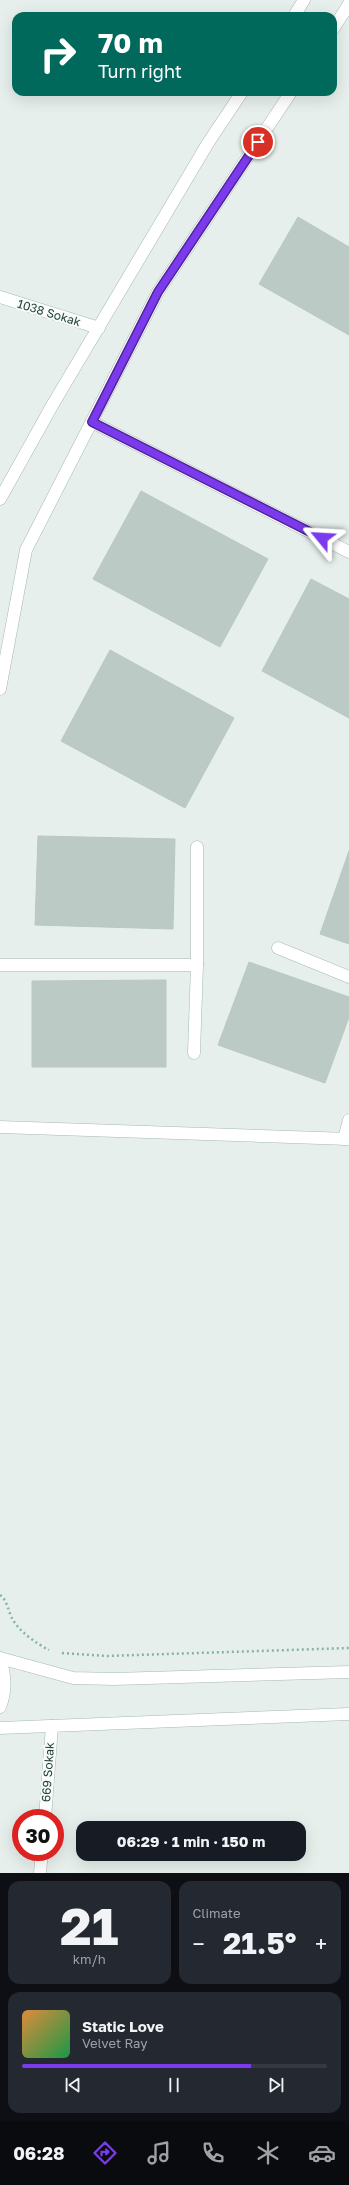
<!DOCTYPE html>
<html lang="en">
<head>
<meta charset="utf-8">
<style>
	:root { --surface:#171b24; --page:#242831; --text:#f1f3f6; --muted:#9ea1a6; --line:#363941; --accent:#7c3aed }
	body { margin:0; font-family:"Golos Text",sans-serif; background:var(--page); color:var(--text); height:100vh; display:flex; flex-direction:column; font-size:15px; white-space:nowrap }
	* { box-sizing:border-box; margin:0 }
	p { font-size:13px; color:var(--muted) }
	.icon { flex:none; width:22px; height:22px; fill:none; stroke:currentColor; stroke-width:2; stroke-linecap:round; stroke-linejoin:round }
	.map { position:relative; height:1873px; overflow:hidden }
	.drawer { display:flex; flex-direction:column; gap:8px; padding:8px; background:#0d0f14; flex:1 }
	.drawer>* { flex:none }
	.hud { position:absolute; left:12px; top:12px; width:325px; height:84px; border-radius:12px; box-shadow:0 4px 16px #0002; background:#00695c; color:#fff; overflow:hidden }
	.speed { position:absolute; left:12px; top:1809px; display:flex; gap:8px; font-size:20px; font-weight:700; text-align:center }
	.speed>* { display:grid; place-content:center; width:52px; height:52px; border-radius:50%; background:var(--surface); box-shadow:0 4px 16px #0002; line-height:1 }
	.speed .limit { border:6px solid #d22; background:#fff; color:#111 }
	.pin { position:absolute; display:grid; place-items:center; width:34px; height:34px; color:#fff; margin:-17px; border:2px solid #fff; border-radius:50%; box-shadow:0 1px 4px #0007 }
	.me { position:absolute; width:44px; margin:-22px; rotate:297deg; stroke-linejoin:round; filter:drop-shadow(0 0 3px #0008) }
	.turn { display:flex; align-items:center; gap:14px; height:84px; padding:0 20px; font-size:18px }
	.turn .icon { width:52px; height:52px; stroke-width:2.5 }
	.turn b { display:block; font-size:28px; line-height:34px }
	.big { font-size:30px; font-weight:700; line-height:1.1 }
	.drawer .widget { flex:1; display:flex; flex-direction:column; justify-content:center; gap:6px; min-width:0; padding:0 14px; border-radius:12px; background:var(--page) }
	.drawer .dial { align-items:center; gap:0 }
	.dial b { font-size:52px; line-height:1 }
	.song { display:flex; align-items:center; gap:12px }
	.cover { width:48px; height:48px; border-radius:6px; background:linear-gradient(135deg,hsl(30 70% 55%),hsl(140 70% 35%)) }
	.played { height:4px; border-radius:2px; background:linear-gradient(90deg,var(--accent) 75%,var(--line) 75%) }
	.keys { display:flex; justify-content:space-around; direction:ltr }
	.heat { display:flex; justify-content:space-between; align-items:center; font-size:22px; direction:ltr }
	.drawer .tiles { flex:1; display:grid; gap:8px; grid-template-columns:1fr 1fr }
	.widget:last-child { grid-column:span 2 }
	.trip { position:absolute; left:76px; top:1821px; width:230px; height:40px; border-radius:12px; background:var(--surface); box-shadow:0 4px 16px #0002; font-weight:700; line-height:40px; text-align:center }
	.tabs { display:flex; height:64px; justify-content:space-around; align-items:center; background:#090b0e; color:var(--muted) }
	.tabs .icon { width:28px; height:28px }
	.tabs .active { color:var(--accent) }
	.tabs b { font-size:18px; color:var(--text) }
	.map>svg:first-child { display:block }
	.building { fill:#bbcac4; stroke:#b8c9c2 }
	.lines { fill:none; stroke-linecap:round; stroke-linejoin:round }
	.lane-casing { stroke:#a8b8b2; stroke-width:13 }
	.street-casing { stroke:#a8b8b2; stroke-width:13 }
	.path { stroke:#86b3a5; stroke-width:2.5; stroke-dasharray:2 3; stroke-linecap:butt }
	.lane { stroke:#fff; stroke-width:12 }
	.street { stroke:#fff; stroke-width:12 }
	.route-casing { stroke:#51269a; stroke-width:10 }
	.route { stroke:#7c3aed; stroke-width:7 }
	.labels { text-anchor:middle; stroke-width:4; stroke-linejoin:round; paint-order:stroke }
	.street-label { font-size:12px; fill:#24423a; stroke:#f7fbf9 }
</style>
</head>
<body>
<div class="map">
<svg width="349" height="1873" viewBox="0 0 349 1873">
	<rect width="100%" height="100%" fill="#e6efeb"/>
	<g class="building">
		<path d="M298,217L349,247V335L259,284Z"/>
		<path d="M141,491L268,559L220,647L93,579Z"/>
		<path d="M311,579L349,599V718L262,671Z"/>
		<path d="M110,650L234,718L185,808L61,741Z"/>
		<path d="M38,836L175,839L173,929L35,925Z"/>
		<path d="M349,851V944L320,934Z"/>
		<path d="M249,962L349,997V1017L325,1083L218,1045Z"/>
		<path d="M166,980V1067H32V981Z"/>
	</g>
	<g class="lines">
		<g class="lane-casing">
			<g id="lane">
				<path d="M278,948L349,977"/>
				<path d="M0,965H197"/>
				<path d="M194,1053L197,965V847"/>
				<path d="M344,1139L349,1120"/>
			</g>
		</g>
		<g class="street-casing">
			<g id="street">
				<path d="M294,16L304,0"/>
				<path d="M333,29L349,4"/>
				<path d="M0,297L99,328"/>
				<path d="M92,422L349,552"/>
				<path d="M0,499L53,404L208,143L242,92"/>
				<path d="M0,689L26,550L158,292L291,92"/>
				<path d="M0,1127L349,1139"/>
				<path d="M0,1658L73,1678L114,1679L349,1672"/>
				<path d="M0,1658C5,1675 7,1689 0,1707"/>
				<path d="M0,1728L349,1714"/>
				<path d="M45,1818L52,1726"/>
				<path d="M40,1873L42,1852"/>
			</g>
		</g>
		<g class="path">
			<path d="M0,1595C8,1601 8,1612 13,1620C20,1632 37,1644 49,1650"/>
			<path d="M62,1653L107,1656L349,1648"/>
		</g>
		<use href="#lane" class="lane"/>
		<use href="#street" class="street"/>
	</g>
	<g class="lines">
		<g class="route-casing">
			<path id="route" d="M258,142L158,292L92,422L322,538"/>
		</g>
		<use href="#route" class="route"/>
	</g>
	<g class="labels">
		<g class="street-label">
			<text transform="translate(49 313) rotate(17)" y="4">1038 Sokak</text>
			<text transform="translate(48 1772) rotate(-86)" y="4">669 Sokak</text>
		</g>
	</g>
</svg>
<div class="speed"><div class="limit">30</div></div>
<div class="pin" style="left:258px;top:142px;background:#d93025"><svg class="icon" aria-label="arrive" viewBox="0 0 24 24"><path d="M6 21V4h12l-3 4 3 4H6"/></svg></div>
<svg class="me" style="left:322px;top:538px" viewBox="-20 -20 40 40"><path d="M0-17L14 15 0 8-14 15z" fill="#7c3aed" stroke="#fff" stroke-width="4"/></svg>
<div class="trip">06:29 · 1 min · 150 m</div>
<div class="hud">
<div class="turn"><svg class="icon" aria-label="right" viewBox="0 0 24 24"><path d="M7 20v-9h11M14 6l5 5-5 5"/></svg><div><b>70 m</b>Turn right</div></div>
</div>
</div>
<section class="drawer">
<div class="tiles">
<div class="widget dial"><b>21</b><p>km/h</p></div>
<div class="widget"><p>Climate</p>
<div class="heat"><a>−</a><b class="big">21.5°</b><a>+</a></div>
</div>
<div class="widget">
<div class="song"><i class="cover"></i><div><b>Static Love</b><p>Velvet Ray</p></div></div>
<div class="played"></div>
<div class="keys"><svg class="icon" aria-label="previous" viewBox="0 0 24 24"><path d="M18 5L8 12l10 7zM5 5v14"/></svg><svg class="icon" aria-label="pause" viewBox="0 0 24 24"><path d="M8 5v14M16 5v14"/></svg><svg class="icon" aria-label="next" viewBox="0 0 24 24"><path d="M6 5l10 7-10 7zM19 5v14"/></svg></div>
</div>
</div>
</section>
<nav class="tabs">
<b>06:28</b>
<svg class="icon active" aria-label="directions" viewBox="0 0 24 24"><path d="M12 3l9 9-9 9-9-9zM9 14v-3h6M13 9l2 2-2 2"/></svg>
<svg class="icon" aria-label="music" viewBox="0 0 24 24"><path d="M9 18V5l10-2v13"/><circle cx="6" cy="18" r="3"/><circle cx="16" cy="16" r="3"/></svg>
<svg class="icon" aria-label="phone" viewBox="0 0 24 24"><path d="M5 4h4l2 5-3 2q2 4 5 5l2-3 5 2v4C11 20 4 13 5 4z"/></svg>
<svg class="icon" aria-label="climate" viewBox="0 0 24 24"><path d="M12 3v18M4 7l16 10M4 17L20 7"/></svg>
<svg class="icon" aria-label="car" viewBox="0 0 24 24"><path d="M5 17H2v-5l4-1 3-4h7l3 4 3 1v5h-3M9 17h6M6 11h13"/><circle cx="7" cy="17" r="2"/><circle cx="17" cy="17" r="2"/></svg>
</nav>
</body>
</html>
